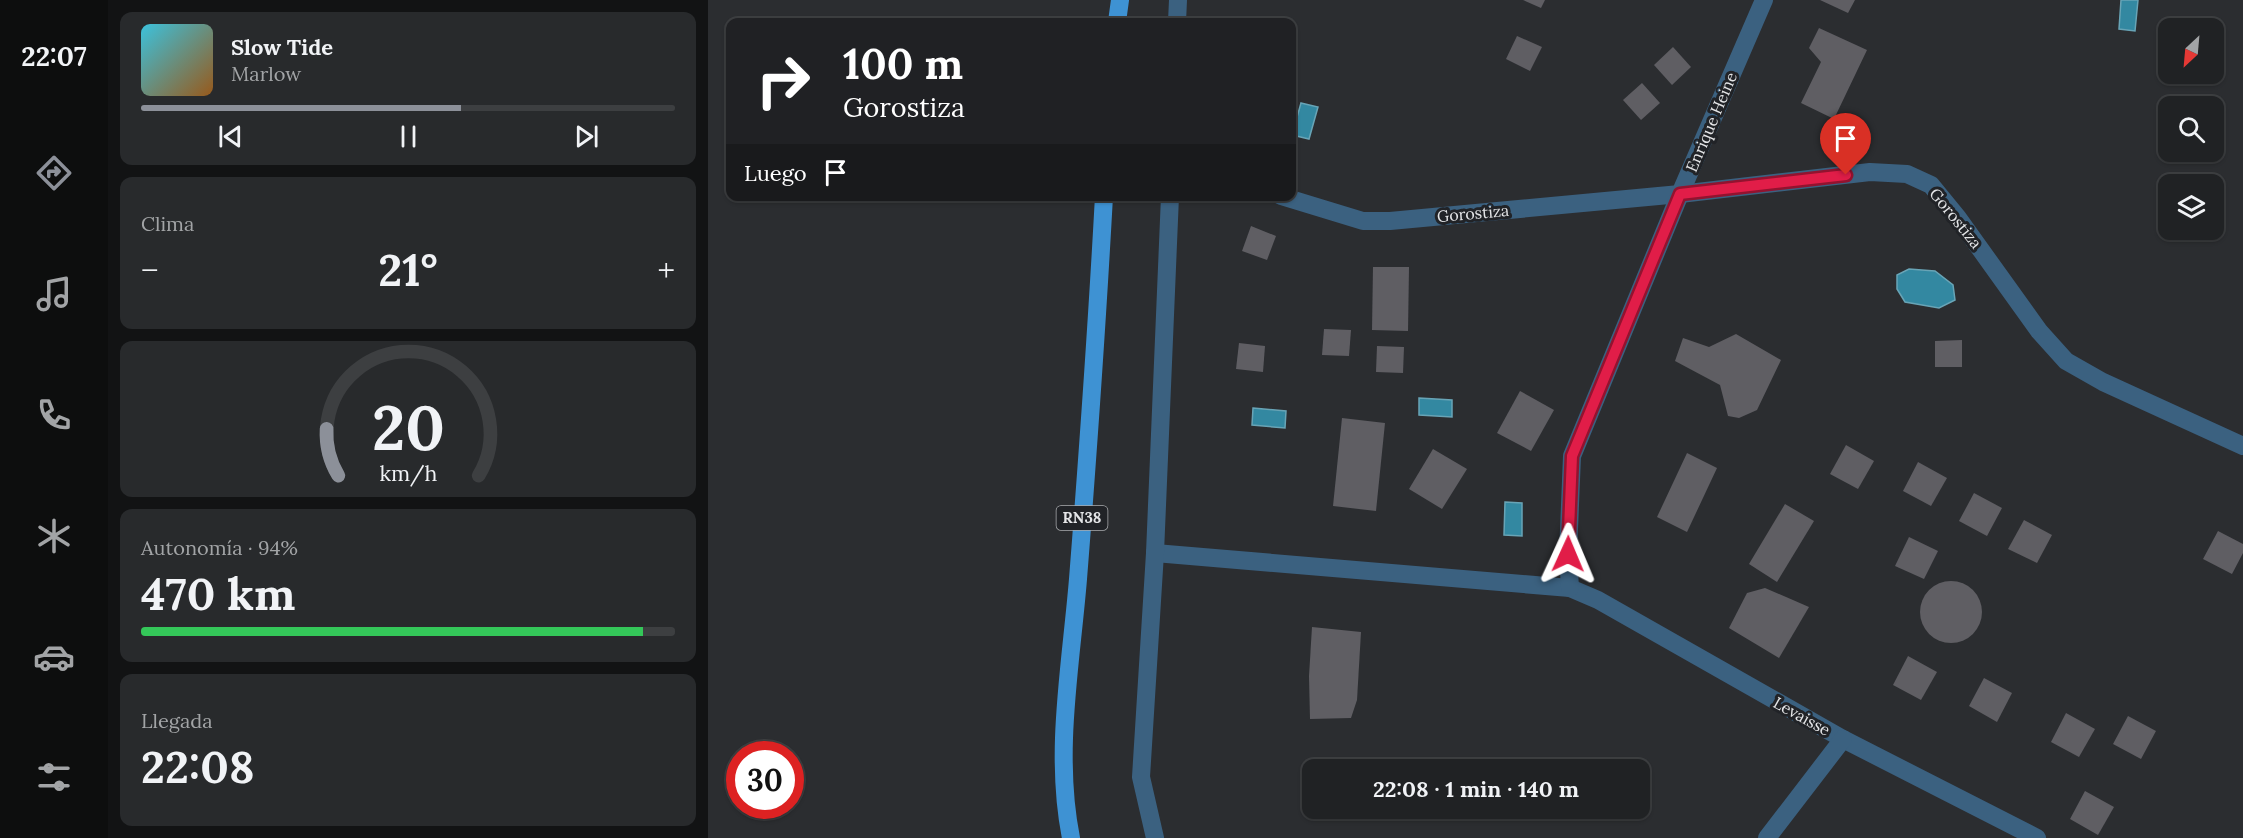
<!DOCTYPE html>
<html lang="es">
<head>
<meta charset="utf-8">
<style>
	:root { --surface:#202224; --page:#282a2c; --text:#f1f3f6; --muted:#a2a4a6; --line:#3d3f41; --accent:#8c9099 }
	body { margin:0; font-family:Lora,serif; background:var(--page); color:var(--text); height:100vh; display:flex; flex-direction:column; font-size:22px; white-space:nowrap }
	* { box-sizing:border-box; margin:0 }
	p { font-size:20px; color:var(--muted) }
	.icon { flex:none; width:33px; height:33px; fill:none; stroke:currentColor; stroke-width:2; stroke-linecap:round; stroke-linejoin:round }
	.map { position:relative; flex:1; overflow:hidden }
	.details { display:flex; flex-direction:column; gap:12px; padding:12px; background:#121314; width:600px }
	.details>* { flex:none }
	.banner { position:absolute; left:18px; top:18px; width:570px; height:183px; border-radius:12px; box-shadow:0 2px 4px #0004,0 0 0 2px var(--line); background:#202124; color:#fff; overflow:hidden }
	.needle { width:39px; rotate:206deg }
	.controls { position:absolute; left:1450px; top:18px; display:grid; gap:12px }
	.controls a { display:grid; place-items:center; width:66px; height:66px; border-radius:12px; background:var(--surface); box-shadow:0 2px 4px #0004,0 0 0 2px var(--line); font-size:30px }
	.speed { position:absolute; left:18px; top:741px; display:flex; gap:12px; font-size:30px; font-weight:700; text-align:center }
	.speed>* { display:grid; place-content:center; width:78px; height:78px; border-radius:50%; background:var(--surface); box-shadow:0 2px 4px #0004,0 0 0 2px var(--line); line-height:1 }
	.speed .limit { border:9px solid #d22; background:#fff; color:#111 }
	.pin { position:absolute; display:grid; place-items:center; width:51px; height:51px; color:#fff; margin:-62px -26px; border-radius:50% 50% 50% 0; rotate:-45deg; box-shadow:0 0 6px #0007 }
	.pin .icon { rotate:45deg }
	.me { position:absolute; width:66px; margin:-33px; rotate:1deg; stroke-linejoin:round; filter:drop-shadow(0 0 4px #0008) }
	.turn { display:flex; align-items:center; gap:21px; height:126px; padding:0 18px; font-size:27px }
	.turn .icon { width:78px; height:78px; stroke-width:2.5 }
	.turn b { display:block; font-size:42px; line-height:51px }
	.then { display:flex; align-items:center; height:57px; padding:0 18px; background:#0003; gap:12px; font-size:22px }
	.big { font-size:45px; font-weight:700; line-height:1.1 }
	.details .widget { flex:1; display:flex; flex-direction:column; justify-content:center; gap:9px; min-width:0; padding:0 21px; border-radius:12px; background:var(--page) }
	.details .dial { align-items:center; gap:0 }
	.dial svg { height:156px; overflow:visible; fill:none; stroke:var(--line); stroke-width:7; stroke-linecap:round; text-anchor:middle }
	.dial text { fill:var(--text); stroke:none }
	.song { display:flex; align-items:center; gap:18px }
	.cover { width:72px; height:72px; border-radius:9px; background:linear-gradient(135deg,hsl(190 70% 55%),hsl(30 70% 35%)) }
	.played { height:6px; border-radius:3px; background:linear-gradient(90deg,var(--accent) 60%,var(--line) 60%) }
	.keys { display:flex; justify-content:space-around; direction:ltr }
	.heat { display:flex; justify-content:space-between; align-items:center; font-size:33px; direction:ltr }
	.charge { height:9px; border-radius:4px; background:linear-gradient(90deg,#34c759 94%,var(--line) 0) }
	.trip { position:absolute; left:594px; top:759px; width:348px; height:60px; border-radius:12px; background:var(--surface); box-shadow:0 2px 4px #0004,0 0 0 2px var(--line); font-weight:700; line-height:60px; text-align:center }
	main { display:flex; flex:1; min-height:0 }
	.menu { display:flex; flex-direction:column; width:108px; justify-content:space-around; align-items:center; background:#0d0e0e; color:var(--muted) }
	.menu .icon { width:42px; height:42px }
	.menu .active { color:var(--accent) }
	.menu b { font-size:27px; color:var(--text) }
	.map>svg:first-child { display:block }
	.water { fill:#3388a1; stroke:#68a4b6; stroke-width:1.5 }
	.building { fill:#5f5e63 }
	.lines { fill:none; stroke-linecap:round; stroke-linejoin:round }
	.street { stroke:#3b6180; stroke-width:18 }
	.primary { stroke:#3e92d3; stroke-width:18 }
	.route-casing { stroke:#92132f; stroke-width:15 }
	.route { stroke:#e11d48; stroke-width:10 }
	.labels { text-anchor:middle; stroke-width:6; stroke-linejoin:round; paint-order:stroke }
	.shield { fill:#212327; stroke:#aaacae; stroke-width:1.5 }
	.shield-label { font-size:15px; font-weight:bold; fill:#e5e6e8 }
	.street-label { font-size:16px; fill:#e5e6e8; stroke:#212327 }
</style>
</head>
<body>
<main>
<nav class="menu">
<b>22:07</b>
<svg class="icon active" aria-label="directions" viewBox="0 0 24 24"><path d="M12 3l9 9-9 9-9-9zM9 14v-3h6M13 9l2 2-2 2"/></svg>
<svg class="icon" aria-label="music" viewBox="0 0 24 24"><path d="M9 18V5l10-2v13"/><circle cx="6" cy="18" r="3"/><circle cx="16" cy="16" r="3"/></svg>
<svg class="icon" aria-label="phone" viewBox="0 0 24 24"><path d="M5 4h4l2 5-3 2q2 4 5 5l2-3 5 2v4C11 20 4 13 5 4z"/></svg>
<svg class="icon" aria-label="climate" viewBox="0 0 24 24"><path d="M12 3v18M4 7l16 10M4 17L20 7"/></svg>
<svg class="icon" aria-label="car" viewBox="0 0 24 24"><path d="M5 17H2v-5l4-1 3-4h7l3 4 3 1v5h-3M9 17h6M6 11h13"/><circle cx="7" cy="17" r="2"/><circle cx="17" cy="17" r="2"/></svg>
<svg class="icon" aria-label="filters" viewBox="0 0 24 24"><path d="M4 7h16M4 17h16"/><circle cx="9" cy="7" r="2"/><circle cx="15" cy="17" r="2"/></svg>
</nav>
<section class="details">
<div class="widget">
<div class="song"><i class="cover"></i><div><b>Slow Tide</b><p>Marlow</p></div></div>
<div class="played"></div>
<div class="keys"><svg class="icon" aria-label="previous" viewBox="0 0 24 24"><path d="M18 5L8 12l10 7zM5 5v14"/></svg><svg class="icon" aria-label="pause" viewBox="0 0 24 24"><path d="M8 5v14M16 5v14"/></svg><svg class="icon" aria-label="next" viewBox="0 0 24 24"><path d="M6 5l10 7-10 7zM19 5v14"/></svg></div>
</div>
<div class="widget"><p>Clima</p>
<div class="heat"><a>−</a><b class="big">21°</b><a>+</a></div>
</div>
<div class="widget dial"><svg viewBox="0 0 100 80">
<path d="M14 69A42 42 0 1 1 86 69"/>
<path d="M14 69A42 42 0 0 1 8 45" stroke="#8c9099"/>
<text x="50" y="56" font-size="32" font-weight="700">20</text>
<text x="50" y="72" font-size="11">km/h</text>
</svg></div>
<div class="widget"><p>Autonomía · 94%</p><b class="big">470 km</b><div class="charge"></div></div>
<div class="widget"><p>Llegada</p><b class="big">22:08</b></div>
</section>
<div class="map">
<svg width="1535" height="838" viewBox="0 0 1535 838">
	<rect width="100%" height="100%" fill="#2b2d30"/>
	<g class="water">
		<path d="M1413,0H1430L1427,31L1411,29Z"/>
		<path d="M593,103L610,107L601,139L584,135Z"/>
		<path d="M1201,269L1227,271L1245,285L1247,300L1231,308L1197,302L1189,289V275Z"/>
		<path d="M711,398L744,400V417L711,415Z"/>
		<path d="M545,408L578,411L577,428L544,425Z"/>
		<path d="M797,502L814,503V536L796,535Z"/>
	</g>
	<g class="building">
		<path d="M815,0H837L833,8Z"/>
		<path d="M1112,0H1147L1140,13Z"/>
		<path d="M1111,28L1159,50L1126,119L1093,103L1113,62L1101,48Z"/>
		<path d="M809,36L834,47L822,71L798,59Z"/>
		<path d="M965,47L983,67L964,85L946,65Z"/>
		<path d="M934,83L952,103L933,120L915,100Z"/>
		<path d="M543,226L568,236L559,260L534,251Z"/>
		<path d="M665,267H701L700,331L664,330Z"/>
		<path d="M616,329L643,330L641,356L614,355Z"/>
		<path d="M1028,334L1073,360L1049,410L1031,418L1020,416L1012,385L967,361L975,338L1001,347Z"/>
		<path d="M1254,340V367H1227V341Z"/>
		<path d="M531,343L557,346L555,372L528,369Z"/>
		<path d="M669,346L696,347L695,373L668,372Z"/>
		<path d="M812,391L846,410L823,451L789,433Z"/>
		<path d="M634,418L677,423L668,511L625,506Z"/>
		<path d="M1138,445L1166,461L1150,489L1122,474Z"/>
		<path d="M725,449L759,469L734,509L701,489Z"/>
		<path d="M979,453L1009,468L979,532L949,517Z"/>
		<path d="M1210,462L1239,478L1223,506L1195,491Z"/>
		<path d="M1266,493L1294,508L1279,536L1251,521Z"/>
		<path d="M1077,504L1106,521L1069,582L1041,564Z"/>
		<path d="M1316,520L1344,535L1329,563L1300,549Z"/>
		<path d="M1510,531L1535,544V553L1524,574L1495,559Z"/>
		<path d="M1201,537L1230,551L1216,579L1187,566Z"/>
		<circle cx="1243" cy="612" r="31"/>
		<path d="M1057,588L1101,607L1071,658L1021,628L1039,593Z"/>
		<path d="M604,627L653,632L649,700L643,718L602,719L601,676Z"/>
		<path d="M1200,656L1229,672L1213,700L1185,685Z"/>
		<path d="M1276,678L1304,693L1289,722L1261,706Z"/>
		<path d="M1358,713L1387,729L1371,757L1343,742Z"/>
		<path d="M1420,716L1448,731L1433,759L1405,744Z"/>
		<path d="M1377,791L1406,807L1390,835L1362,819Z"/>
	</g>
	<g class="lines">
		<g class="street">
			<path d="M469,22L470,0"/>
			<path d="M573,196L655,221H682L972,194L1162,172L1199,174L1223,185L1250,218L1331,331L1358,361L1395,382L1535,446"/>
			<path d="M447,553L862,588L890,600L1135,739L1329,838"/>
			<path d="M862,588L860,554L864,456L972,194L1056,0"/>
			<path d="M447,838L433,777L447,553L462,196"/>
			<path d="M1059,838L1135,739"/>
		</g>
		<g class="primary">
			<path d="M409,22L412,0"/>
			<path d="M363,838C346,753 363,665 370,579C380,452 389,324 396,196"/>
		</g>
	</g>
	<g class="lines">
		<g class="route-casing">
			<path id="route" d="M860,554L864,456L972,194L1138,175"/>
		</g>
		<use href="#route" class="route"/>
	</g>
	<g class="labels">
		<rect class="shield" x="348.5" y="506" width="51" height="24" rx="4.5"/>
		<g class="shield-label">
			<text x="374" y="523">RN38</text>
		</g>
		<g class="street-label">
			<text transform="translate(1003 122) rotate(-67)" y="6">Enrique Heine</text>
			<text transform="translate(765 213) rotate(-5)" y="6">Gorostiza</text>
			<text transform="translate(1248 218) rotate(51)" y="6">Gorostiza</text>
			<text transform="translate(1094 716) rotate(29)" y="6">Levaisse</text>
		</g>
	</g>
</svg>
<div class="controls">
<a><svg class="needle" viewBox="-14 -14 28 28"><path d="M0-13l5 13h-10z" fill="#e53935"/><path d="M0 13l5-13h-10z" fill="#a2a4a6"/></svg></a>
<a><svg class="icon" aria-label="search" viewBox="0 0 24 24"><circle cx="10" cy="10" r="6"/><path d="M15 15l6 6"/></svg></a>
<a><svg class="icon" aria-label="layers" viewBox="0 0 24 24"><path d="M12 4l9 5-9 5-9-5zM3 14l9 5 9-5"/></svg></a>
</div>
<div class="speed"><div class="limit">30</div></div>
<div class="pin" style="left:1138px;top:175px;background:#d93025"><svg class="icon" aria-label="arrive" viewBox="0 0 24 24"><path d="M6 21V4h12l-3 4 3 4H6"/></svg></div>
<svg class="me" style="left:860px;top:554px" viewBox="-20 -20 40 40"><path d="M0-17L14 15 0 8-14 15z" fill="#e11d48" stroke="#fff" stroke-width="4"/></svg>
<div class="trip">22:08 · 1 min · 140 m</div>
<div class="banner">
<div class="turn"><svg class="icon" aria-label="right" viewBox="0 0 24 24"><path d="M7 20v-9h11M14 6l5 5-5 5"/></svg><div><b>100 m</b>Gorostiza</div></div>
<div class="then">Luego<svg class="icon" aria-label="arrive" viewBox="0 0 24 24"><path d="M6 21V4h12l-3 4 3 4H6"/></svg></div>
</div>
</div>
</main>
</body>
</html>
